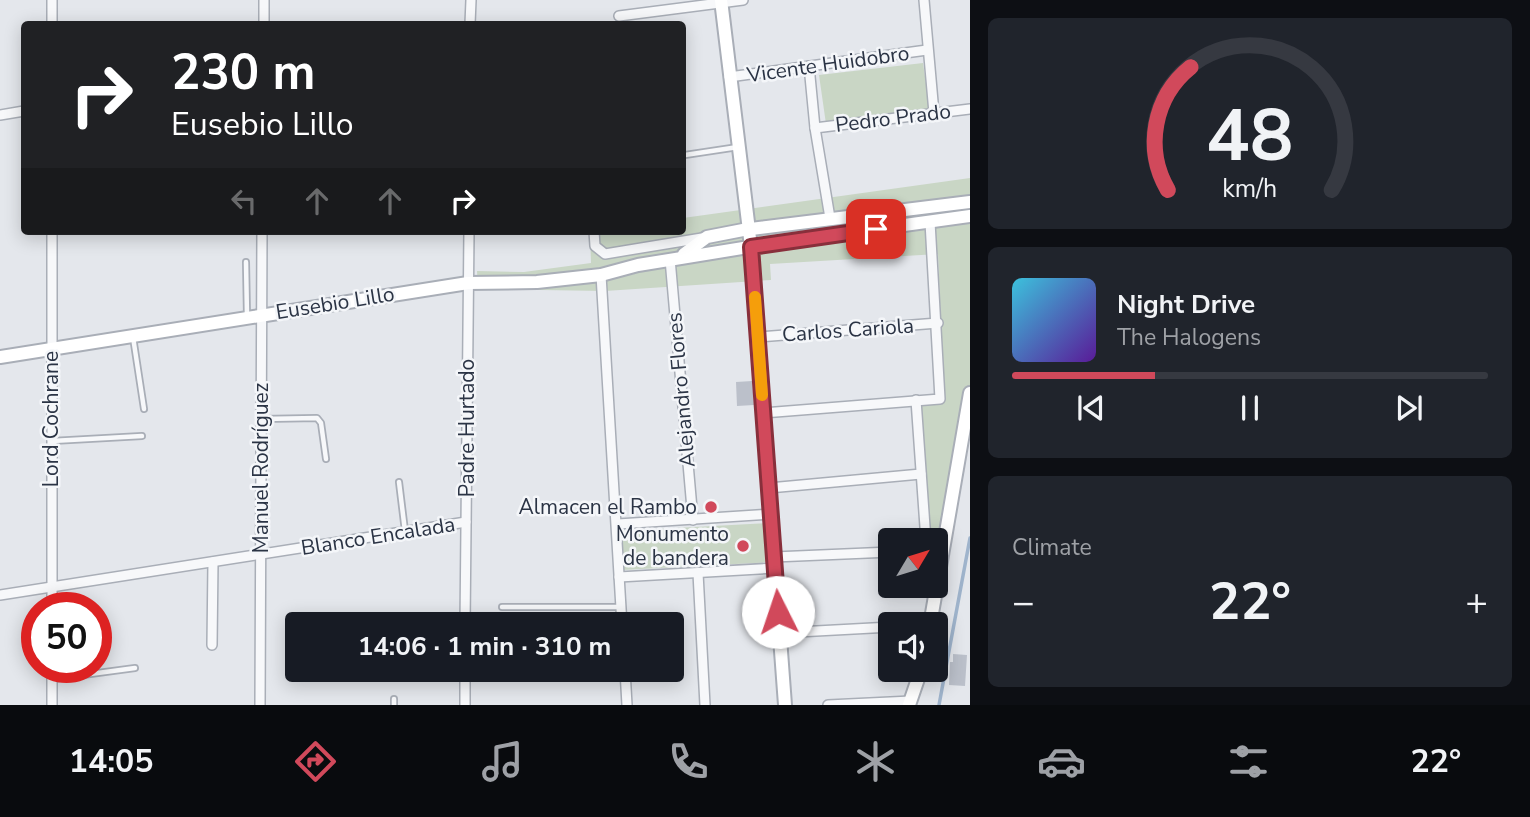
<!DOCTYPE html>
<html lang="en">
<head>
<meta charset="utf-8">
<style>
	:root { --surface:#171b24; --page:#20242c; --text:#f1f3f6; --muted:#9ea1a6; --line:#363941; --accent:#d1495b }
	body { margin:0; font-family:"Nunito Sans",sans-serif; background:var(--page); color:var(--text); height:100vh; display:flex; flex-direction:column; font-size:26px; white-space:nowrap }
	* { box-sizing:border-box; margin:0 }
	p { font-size:23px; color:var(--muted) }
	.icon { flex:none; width:38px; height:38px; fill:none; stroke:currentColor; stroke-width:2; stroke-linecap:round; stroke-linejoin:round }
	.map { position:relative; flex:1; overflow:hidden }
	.panel { display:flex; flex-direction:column; gap:18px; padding:18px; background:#0d0f14; width:560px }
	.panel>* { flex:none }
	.hud { position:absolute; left:21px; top:21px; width:665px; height:214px; border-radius:7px; box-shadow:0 4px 18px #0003; background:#202124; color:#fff; overflow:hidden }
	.needle { width:46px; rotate:52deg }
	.buttons { position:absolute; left:878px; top:528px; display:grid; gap:14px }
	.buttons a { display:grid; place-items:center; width:70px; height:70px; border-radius:7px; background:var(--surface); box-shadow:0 4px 18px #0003; font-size:35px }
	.speed { position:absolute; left:21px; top:592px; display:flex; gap:14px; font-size:35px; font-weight:700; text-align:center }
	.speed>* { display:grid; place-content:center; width:91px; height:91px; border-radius:50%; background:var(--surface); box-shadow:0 4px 18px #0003; line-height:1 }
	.speed .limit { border:10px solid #d22; background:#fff; color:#111 }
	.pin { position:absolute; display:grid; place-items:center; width:60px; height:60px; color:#fff; margin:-30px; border-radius:14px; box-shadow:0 4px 10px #0006 }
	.me { position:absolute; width:77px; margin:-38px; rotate:356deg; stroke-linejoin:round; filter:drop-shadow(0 0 5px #0008) }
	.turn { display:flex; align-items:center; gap:24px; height:147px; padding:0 35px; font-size:32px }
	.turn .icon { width:91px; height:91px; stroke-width:2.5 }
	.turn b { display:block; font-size:49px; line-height:60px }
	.lanes { display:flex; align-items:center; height:66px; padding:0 35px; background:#0003; justify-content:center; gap:35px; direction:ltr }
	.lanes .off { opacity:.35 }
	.big { font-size:52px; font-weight:700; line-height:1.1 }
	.panel .card { flex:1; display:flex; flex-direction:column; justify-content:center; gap:10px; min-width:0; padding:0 24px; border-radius:10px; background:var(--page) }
	.panel .dial { align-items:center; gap:0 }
	.dial svg { height:182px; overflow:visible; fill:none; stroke:var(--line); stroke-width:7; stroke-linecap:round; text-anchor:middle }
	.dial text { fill:var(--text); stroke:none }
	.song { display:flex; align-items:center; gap:21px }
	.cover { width:84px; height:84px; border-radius:10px; background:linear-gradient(135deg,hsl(190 70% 55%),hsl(270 70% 35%)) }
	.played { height:7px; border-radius:4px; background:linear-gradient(90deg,var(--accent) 30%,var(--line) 30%) }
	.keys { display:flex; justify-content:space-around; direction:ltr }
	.heat { display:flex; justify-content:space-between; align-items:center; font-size:38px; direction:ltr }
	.trip { position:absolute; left:285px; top:612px; width:399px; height:70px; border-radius:7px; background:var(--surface); box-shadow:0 4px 18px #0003; font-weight:700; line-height:70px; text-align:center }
	.menu { display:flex; height:112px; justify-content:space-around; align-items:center; background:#090b0e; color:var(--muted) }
	.menu .icon { width:49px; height:49px }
	.menu .on { color:var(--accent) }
	.menu b { font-size:32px; color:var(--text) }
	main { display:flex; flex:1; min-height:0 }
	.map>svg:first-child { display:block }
	.green { fill:#c9d6c5 }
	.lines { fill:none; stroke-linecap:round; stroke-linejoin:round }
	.stream { stroke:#9fb4cc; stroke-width:3.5 }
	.building { fill:#bbc0ca }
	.lane-casing { stroke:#a9aeb7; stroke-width:8 }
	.street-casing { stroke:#a9aeb7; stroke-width:12 }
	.secondary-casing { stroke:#a9aeb7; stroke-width:16 }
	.lane { stroke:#f7f8fa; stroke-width:4.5 }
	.street { stroke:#f7f8fa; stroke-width:9 }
	.secondary { stroke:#fff; stroke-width:12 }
	.route-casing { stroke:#882f3b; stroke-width:18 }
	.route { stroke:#d1495b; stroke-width:12 }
	.slow { stroke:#f59e0b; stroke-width:12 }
	.poi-dot { fill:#d1495b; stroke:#f4f6f9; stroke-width:2.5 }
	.labels { text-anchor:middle; stroke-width:5; stroke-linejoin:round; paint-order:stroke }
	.street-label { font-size:21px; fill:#2b3445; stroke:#f4f6f9 }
	.poi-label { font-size:21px; fill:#2b3445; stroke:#f4f6f9; text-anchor:end }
</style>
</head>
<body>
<main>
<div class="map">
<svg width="970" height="705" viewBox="0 0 970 705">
	<rect width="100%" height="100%" fill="#e4e7ec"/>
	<g class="green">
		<path d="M923,63L930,111L826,124L819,75Z"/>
		<path d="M970,178V425L936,578V541H929L919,403L944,400L938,254L770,264L771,280L605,291L478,289L477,271L524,272L591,263L590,231H682L683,218Z"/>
		<path d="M771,523V562L622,570L621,531Z"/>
	</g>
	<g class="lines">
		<path class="stream" d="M939,705L970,538"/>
	</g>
	<g class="building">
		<path d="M752,381L754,405L737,406L736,382Z"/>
		<path d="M953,654L967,655L965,686L949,685L950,662H953Z"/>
	</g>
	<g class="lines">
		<g class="lane-casing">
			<g id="lane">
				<path d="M685,155L738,147"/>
				<path d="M246,262L247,316"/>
				<path d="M133,337L144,409"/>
				<path d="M262,419L317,418L321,423L326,459"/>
				<path d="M52,441L142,436"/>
				<path d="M399,482L405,531"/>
				<path d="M502,607H620"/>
				<path d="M53,679L135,668"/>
				<path d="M394,699V705"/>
			</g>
		</g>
		<g class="street-casing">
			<g id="street">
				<path d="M52,0V24"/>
				<path d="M924,0L934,113"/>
				<path d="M619,16L743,0"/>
				<path d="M264,24V0"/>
				<path d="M470,24L471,0"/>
				<path d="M809,66L815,128L830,218"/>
				<path d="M729,77L927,50"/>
				<path d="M0,115L24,111"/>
				<path d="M815,128L970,109"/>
				<path d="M52,231V607"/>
				<path d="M594,231L595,246L605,254L702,238"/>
				<path d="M670,259L693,520"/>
				<path d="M601,275L622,625"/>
				<path d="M758,337L938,323"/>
				<path d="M916,400L926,541"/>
				<path d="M763,413L940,399L930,222"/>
				<path d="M769,488L921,474"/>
				<path d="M618,524L770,514"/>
				<path d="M774,557L891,552"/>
				<path d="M698,573L705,705"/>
				<path d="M619,577L775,568"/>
				<path d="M0,595L466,522"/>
				<path d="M465,625L469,231"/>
				<path d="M779,633L891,627"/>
				<path d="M212,645L213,562"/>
				<path d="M625,670L627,705"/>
				<path d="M52,705V667"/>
				<path d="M260,705L262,231"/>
				<path d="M465,705V670"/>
				<path d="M828,705L911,701"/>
			</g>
		</g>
		<g class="secondary-casing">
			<g id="secondary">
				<path d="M721,0L751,247L785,705"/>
				<path d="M684,254L707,237L743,230L970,202"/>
				<path d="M0,357L468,283L537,282L601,275L638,265L767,244L970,216"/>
				<path d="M930,625L970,393"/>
				<path d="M909,705L921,670"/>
			</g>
		</g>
		<use href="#lane" class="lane"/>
		<use href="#street" class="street"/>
		<use href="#secondary" class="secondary"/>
	</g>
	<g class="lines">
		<g class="route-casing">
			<path id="route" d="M778,612L751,247L876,229"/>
		</g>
		<use href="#route" class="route"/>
		<path class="slow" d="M755,297L762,395"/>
	</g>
	<g class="poi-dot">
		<circle cx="711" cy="507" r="7"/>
		<circle cx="743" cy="546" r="7"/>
	</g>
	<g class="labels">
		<g class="street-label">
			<text transform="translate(828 64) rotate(-8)" y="7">Vicente Huidobro</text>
			<text transform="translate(893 118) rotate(-7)" y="7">Pedro Prado</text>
			<text transform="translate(335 303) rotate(-9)" y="7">Eusebio Lillo</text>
			<text transform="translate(848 330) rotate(-4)" y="7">Carlos Cariola</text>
			<text transform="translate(681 390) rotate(-95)" y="7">Alejandro Flores</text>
			<text transform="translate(51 419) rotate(-90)" y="7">Lord Cochrane</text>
			<text transform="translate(467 428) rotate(-90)" y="7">Padre Hurtado</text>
			<text transform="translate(261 468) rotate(-90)" y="7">Manuel Rodríguez</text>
			<text transform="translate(378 536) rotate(-9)" y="7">Blanco Encalada</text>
		</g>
		<g class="poi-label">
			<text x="697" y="514">Almacen el Rambo</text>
			<text x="729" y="541">Monumento<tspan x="729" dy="24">de bandera</tspan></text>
		</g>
	</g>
</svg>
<div class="buttons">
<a><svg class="needle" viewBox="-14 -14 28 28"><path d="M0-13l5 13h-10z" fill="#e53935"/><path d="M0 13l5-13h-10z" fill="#9ea1a6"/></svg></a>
<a><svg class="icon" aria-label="sound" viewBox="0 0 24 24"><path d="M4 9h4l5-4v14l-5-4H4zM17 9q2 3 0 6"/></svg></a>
</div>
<div class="speed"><div class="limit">50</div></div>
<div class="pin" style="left:876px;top:229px;background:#d93025"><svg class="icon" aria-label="arrive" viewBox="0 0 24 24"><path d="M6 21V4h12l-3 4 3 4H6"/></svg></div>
<svg class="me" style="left:778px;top:612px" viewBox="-20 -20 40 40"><circle r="19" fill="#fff"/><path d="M0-13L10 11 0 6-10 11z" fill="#d1495b"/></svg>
<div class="trip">14:06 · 1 min · 310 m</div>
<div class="hud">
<div class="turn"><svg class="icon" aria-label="right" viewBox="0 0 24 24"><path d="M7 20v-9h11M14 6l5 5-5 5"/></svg><div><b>230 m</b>Eusebio Lillo</div></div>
<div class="lanes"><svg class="icon off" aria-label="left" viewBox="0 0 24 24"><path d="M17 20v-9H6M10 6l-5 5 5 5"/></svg><svg class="icon off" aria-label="ahead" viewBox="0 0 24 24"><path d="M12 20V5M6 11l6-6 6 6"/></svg><svg class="icon off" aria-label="ahead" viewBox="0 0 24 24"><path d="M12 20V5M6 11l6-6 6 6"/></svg><svg class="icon" aria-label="right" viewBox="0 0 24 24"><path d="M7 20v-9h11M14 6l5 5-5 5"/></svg></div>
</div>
</div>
<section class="panel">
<div class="card dial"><svg viewBox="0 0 100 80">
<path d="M14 69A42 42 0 1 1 86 69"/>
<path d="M14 69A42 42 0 0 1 24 15" stroke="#d1495b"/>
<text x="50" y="56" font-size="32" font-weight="700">48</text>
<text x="50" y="72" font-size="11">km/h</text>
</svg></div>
<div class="card">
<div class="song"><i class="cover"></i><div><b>Night Drive</b><p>The Halogens</p></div></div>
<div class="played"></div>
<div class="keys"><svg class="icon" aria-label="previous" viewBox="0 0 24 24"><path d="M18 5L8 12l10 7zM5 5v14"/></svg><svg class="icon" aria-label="pause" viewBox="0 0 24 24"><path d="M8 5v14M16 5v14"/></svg><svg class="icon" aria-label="next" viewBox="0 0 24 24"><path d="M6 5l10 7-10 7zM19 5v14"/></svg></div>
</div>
<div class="card"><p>Climate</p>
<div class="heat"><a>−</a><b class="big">22°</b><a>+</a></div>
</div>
</section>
</main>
<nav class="menu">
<b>14:05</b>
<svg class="icon on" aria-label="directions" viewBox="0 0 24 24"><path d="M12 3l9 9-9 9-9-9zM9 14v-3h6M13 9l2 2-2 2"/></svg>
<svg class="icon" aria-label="music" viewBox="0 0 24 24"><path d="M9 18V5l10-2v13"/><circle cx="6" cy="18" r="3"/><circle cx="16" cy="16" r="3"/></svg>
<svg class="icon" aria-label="phone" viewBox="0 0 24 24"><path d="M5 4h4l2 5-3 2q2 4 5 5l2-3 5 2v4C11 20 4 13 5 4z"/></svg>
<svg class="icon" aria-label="climate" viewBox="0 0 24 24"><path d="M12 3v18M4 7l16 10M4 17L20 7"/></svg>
<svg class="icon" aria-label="car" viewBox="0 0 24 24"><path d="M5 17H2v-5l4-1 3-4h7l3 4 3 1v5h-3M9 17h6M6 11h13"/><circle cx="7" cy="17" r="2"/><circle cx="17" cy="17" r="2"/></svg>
<svg class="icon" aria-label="filters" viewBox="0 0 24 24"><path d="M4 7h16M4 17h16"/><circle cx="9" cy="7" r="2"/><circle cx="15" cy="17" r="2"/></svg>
<b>22°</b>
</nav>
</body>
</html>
